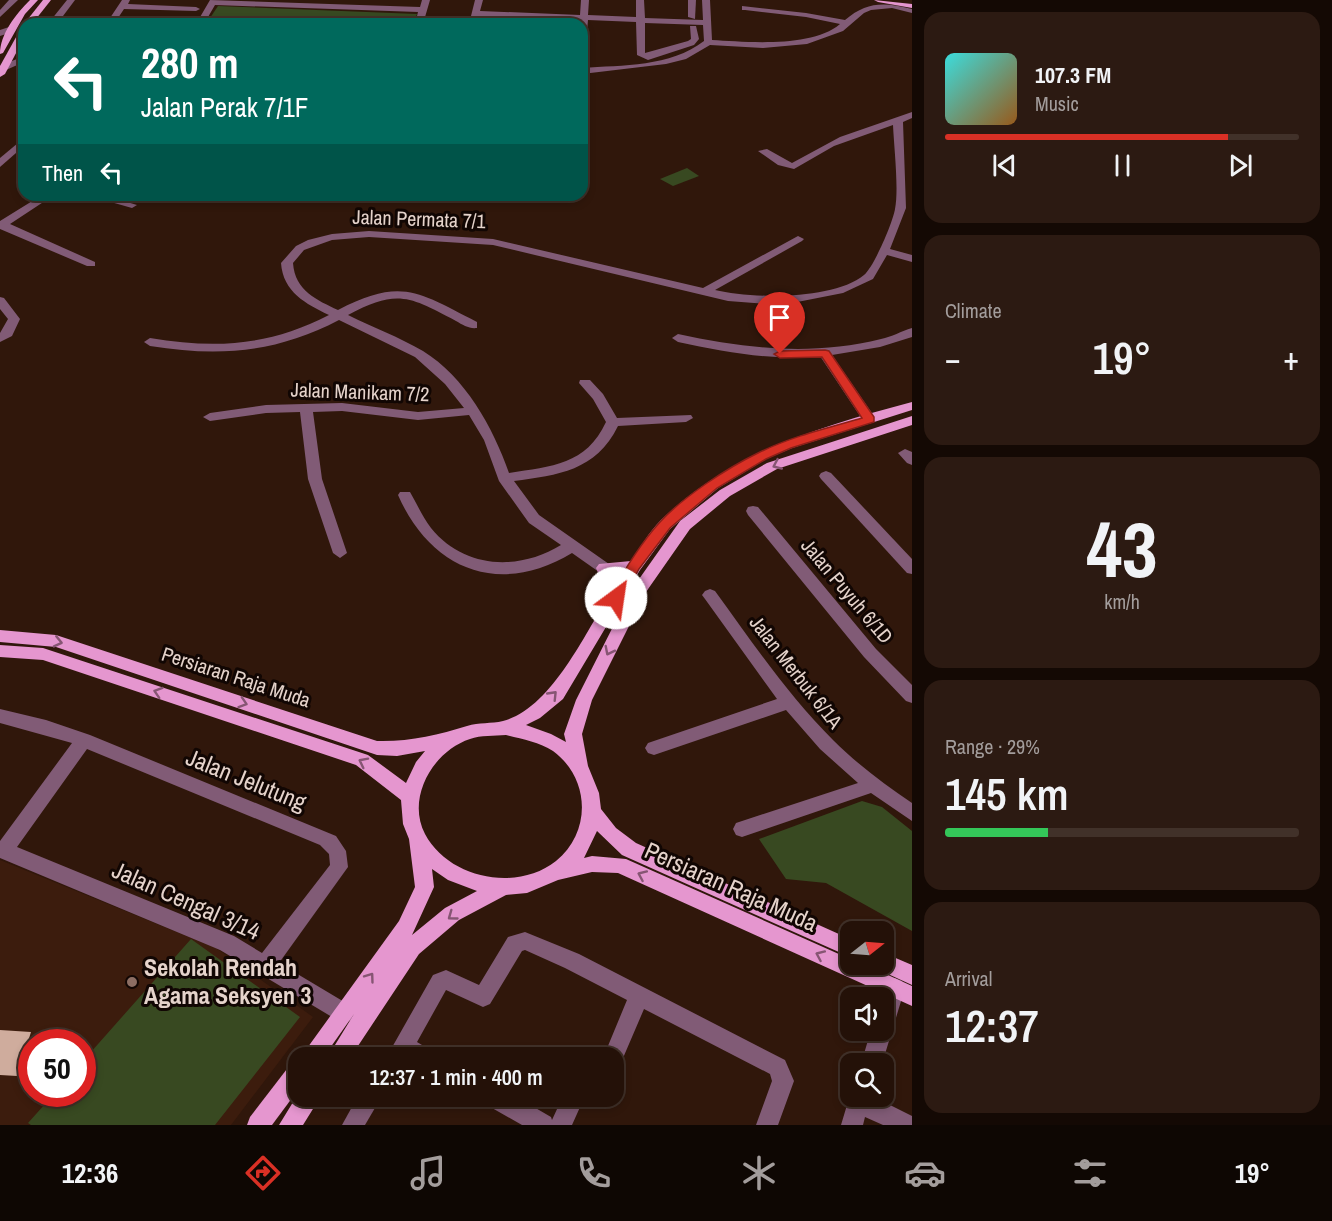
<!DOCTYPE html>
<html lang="en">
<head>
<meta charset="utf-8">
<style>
	:root { --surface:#241108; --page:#2c1a12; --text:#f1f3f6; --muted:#a39d9c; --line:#413129; --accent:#d93025 }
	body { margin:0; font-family:"Archivo Narrow",sans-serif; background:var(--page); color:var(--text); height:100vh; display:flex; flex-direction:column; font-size:22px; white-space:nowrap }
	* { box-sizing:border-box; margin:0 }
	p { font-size:20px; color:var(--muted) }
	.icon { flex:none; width:33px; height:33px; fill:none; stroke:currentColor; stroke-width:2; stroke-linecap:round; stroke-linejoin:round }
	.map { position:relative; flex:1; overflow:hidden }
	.details { display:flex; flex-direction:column; gap:12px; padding:12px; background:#140904; width:420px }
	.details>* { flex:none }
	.banner { position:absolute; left:18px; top:18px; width:570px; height:183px; border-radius:18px; box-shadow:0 3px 9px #0003,0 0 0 2px var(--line); background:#00695c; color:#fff; overflow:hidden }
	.needle { width:39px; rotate:73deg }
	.controls { position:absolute; left:840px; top:921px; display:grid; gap:12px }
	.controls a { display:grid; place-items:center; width:54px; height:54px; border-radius:12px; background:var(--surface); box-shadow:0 3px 9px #0003,0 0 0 2px var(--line); font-size:30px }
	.speed { position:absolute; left:18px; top:1029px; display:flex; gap:12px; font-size:30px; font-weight:700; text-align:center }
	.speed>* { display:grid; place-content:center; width:78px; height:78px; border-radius:50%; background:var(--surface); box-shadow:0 3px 9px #0003,0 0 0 2px var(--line); line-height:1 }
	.speed .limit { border:9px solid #d22; background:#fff; color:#111 }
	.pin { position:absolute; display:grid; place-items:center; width:51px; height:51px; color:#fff; margin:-62px -26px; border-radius:50% 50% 50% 0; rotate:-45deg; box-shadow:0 0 6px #0007 }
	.pin .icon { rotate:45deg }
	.me { position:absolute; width:66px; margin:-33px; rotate:31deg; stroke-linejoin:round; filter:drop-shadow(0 0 4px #0008) }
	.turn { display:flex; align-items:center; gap:21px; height:126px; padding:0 24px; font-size:27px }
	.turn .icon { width:78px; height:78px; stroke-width:2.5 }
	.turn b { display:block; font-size:42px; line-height:51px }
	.then { display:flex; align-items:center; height:57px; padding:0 24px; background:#0003; gap:12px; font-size:22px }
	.big { font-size:45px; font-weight:600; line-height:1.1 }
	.details .widget { flex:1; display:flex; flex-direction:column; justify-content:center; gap:9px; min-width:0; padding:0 21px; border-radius:18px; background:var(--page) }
	.details .dial { align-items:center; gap:0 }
	.dial b { font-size:78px; line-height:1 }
	.song { display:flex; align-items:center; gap:18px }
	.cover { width:72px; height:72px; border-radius:9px; background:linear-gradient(135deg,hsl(180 70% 55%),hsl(30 70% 35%)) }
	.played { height:6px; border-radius:3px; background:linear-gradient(90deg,var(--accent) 80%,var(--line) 80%) }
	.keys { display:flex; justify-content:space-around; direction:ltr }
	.heat { display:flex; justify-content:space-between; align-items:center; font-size:33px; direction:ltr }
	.charge { height:9px; border-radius:4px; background:linear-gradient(90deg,#34c759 29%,var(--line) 0) }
	.trip { position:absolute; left:288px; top:1047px; width:336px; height:60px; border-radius:18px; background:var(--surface); box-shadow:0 3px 9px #0003,0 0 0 2px var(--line); font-weight:600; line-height:60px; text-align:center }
	.menu { display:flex; height:96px; justify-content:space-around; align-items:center; background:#0e0703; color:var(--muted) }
	.menu .icon { width:42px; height:42px }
	.menu .selected { color:var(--accent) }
	.menu b { font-size:27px; color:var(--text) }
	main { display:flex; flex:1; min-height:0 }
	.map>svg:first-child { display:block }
	.built { fill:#3c1c0d; fill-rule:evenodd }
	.green { fill:#384921 }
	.building { fill:#cfac9d }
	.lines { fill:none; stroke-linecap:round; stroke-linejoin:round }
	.minor { fill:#815b76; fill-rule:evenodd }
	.major { fill:#e596cf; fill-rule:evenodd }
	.oneway { stroke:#865573 }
	.route { fill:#d93025; stroke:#8d1f18; stroke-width:1.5 }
	.education-dot { fill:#8d6e63; stroke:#110603; stroke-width:2 }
	.labels { text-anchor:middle; stroke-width:6; stroke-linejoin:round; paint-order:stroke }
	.street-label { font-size:20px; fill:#e5d3cb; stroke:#110603 }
	.near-street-label { font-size:24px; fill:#e5d3cb; stroke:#110603 }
	.near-poi-label { font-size:24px; font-weight:bold; fill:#e5d3cb; stroke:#110603; text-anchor:start }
</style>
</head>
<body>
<main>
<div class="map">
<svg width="912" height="1125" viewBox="0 0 912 1125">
	<rect width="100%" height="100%" fill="#30170b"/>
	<path class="built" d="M0,860L216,948L313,1017L231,1125H0ZM32,1042H82V1094H32Z"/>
	<g class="green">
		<path d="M218,6L417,14L413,24H206Z"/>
		<path d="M687,168L699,176L673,186L660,179Z"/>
		<path d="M862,801L882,807L912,831V931L826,883L786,879L759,839Z"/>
		<path d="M191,939L300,1017L215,1125H31L28,1123L54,1094H82L83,1061Z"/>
	</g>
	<path class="building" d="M0,1030L31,1032L17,1076L0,1075Z"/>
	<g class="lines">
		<g class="minor">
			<path d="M9,0H18L0,17V10Z"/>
			<path d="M67,0H75L60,20L63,24H54L51,20Z"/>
			<path d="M122,0H130L128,4L196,7L200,9L196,11L124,9L114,24H106Z"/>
			<path d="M210,0L420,7L422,0H430L423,24H415L418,12L215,5L204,24H196Z"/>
			<path d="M475,0H483L480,11L580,15L581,0H589L588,15L636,17V0H644L645,18L703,20L702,0H710L712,40C747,42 812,48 840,24L806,17L745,10H742V6L806,13L845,20C867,1 885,2 912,9V13L892,8L871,10L864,13L843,31L807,44L763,48L710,45L686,59L666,64L582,74V68C623,65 670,67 704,41L703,25L645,23V53L688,41L691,39L690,26H696L699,39L694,45L648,60L637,55L636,22L588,20L586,43L582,46V24H579V20L479,16L477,24H469Z"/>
			<path d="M688,0H696L695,19L688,17Z"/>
			<path d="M12,26L16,29L15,31L0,36V30Z"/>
			<path d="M24,56V62L6,70H0V66Z"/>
			<path d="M912,112V118L903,122L906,208L890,249L912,255V262L887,255L873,279L843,293L782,305L728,301L493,245L369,237L332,240L304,250L293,263C295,291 317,300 338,310C402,277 418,292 477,322V328C469,329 463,325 456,321C409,296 397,289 348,315C372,327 399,337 423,351C465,377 493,427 509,473C552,466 586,465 606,422L593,399L579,383L580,380H590L603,394L617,418L691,415L693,418L686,422L618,426C596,471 558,475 514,481L539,515L609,564L645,585L648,589L645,593L640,595L599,572L572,553C499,597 431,570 398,495L400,492H410C417,504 422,516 431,528C464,569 519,571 561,545L529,523L499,481L484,440L469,415L418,420L342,411L313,412L322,479L347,553L340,558L333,553L308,479L300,412L266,413L210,421L203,417L210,413L266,405L342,403L418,412L464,408L445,384L415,357L339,320C276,353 219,357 150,346L144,342L150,338C216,349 269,346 329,315C306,304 283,292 281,263L296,246L308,240L332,234L369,231L493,239L703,288L798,236L804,239L802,241L715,290C752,299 834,300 864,275C874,267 893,222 895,209C899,189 894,147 893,125L834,146L794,169L778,165L758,151L767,149L792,163L840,137Z"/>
			<path d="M24,138V146L0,167V158Z"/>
			<path d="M42,195H54L10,224L95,262V266H87L0,229V221Z"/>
			<path d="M86,195H104L137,205L132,208Z"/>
			<path d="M0,297L4,298L20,319L12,336L0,342V333L8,319L0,309Z"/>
			<path d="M912,328V337L880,347L832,355L876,419L869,423L864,422L820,356C772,361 725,352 678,342L672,338L678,334C746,349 813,356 881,339C892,337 901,331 912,328Z"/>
			<path d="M905,449L912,452V465L907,463L898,453Z"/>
			<path d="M826,471L831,473L912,559V574L907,573L821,479L819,476L821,473Z"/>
			<path d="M753,506L758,507L876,649L912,685V703L906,701L864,657L748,515L746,511L748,507Z"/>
			<path d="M710,589L715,591C752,642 788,695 833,740C857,764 884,784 912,803V821L871,793L742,837L736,835L733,829L736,823L858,783L820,749L786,710L654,755L648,753L645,748L648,743L777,699L705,599L702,595L705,591Z"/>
			<path d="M0,709L46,720L90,735L336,836L346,851L348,867L279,963L351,1006L354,1013L351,1020L344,1023L337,1020L220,950L0,858V841L72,743L0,723ZM87,749L320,845L329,854L330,865L262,953L234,936L17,847Z"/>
			<path d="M525,932L579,954L785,1060L794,1081L778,1125H756L772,1081L770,1074L644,1009L620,1065L614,1068V1058H603L627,1000L565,968L525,950L522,951L490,1004L483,1007L446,990L417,1042L432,1051L435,1058H386L433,975L446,970L479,985L508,937Z"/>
			<path d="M895,978L902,981L905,988L882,1064H861L871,1030H884L882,998L888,981Z"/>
			<path d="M850,1095L872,1096L912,1116V1125H883L865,1117L863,1125H841Z"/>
			<path d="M358,1096H382L365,1125H342Z"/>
			<path d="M482,1096H515L551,1117L552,1120L563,1096H585L572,1125H522L485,1104Z"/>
		</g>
		<g class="major">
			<path d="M30,0H38L25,14L3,53L0,54C0,34 16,14 30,0Z"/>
			<path d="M43,0H51L32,24H24Z"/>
			<path d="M874,0L912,4V8L878,2Z"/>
			<path d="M24,27V38L5,74L0,77V66L20,30Z"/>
			<path d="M912,402V410L792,448L766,459L718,488L670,529L640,570L563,699L540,718L526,725L551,734L566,742L564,734L576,700L632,589L680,521L720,490L767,463L912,416V425L777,469L730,496L690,529L646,592L592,700L582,734L588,766L599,793L601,809L616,828L636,843L850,939V957L622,855L597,831L584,858L592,856L626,859L850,959V964H864L912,986V1006L618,873L592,872L558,880L527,893L506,895L459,920L419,954L350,1058H327L354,1014L323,1058H300L399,921L415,887L409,839L403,824L401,800L356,765L43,660L0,657V645L43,648L368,755L406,783L416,762L425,751L397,756L377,755L56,647L0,642V630L56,635L377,741C408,742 438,735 467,726C479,722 491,724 503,721C550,709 584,636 608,597L596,568L599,564L631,561C640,548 649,532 661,520C731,453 821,426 912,402ZM623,572L617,582L613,573ZM506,735C522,739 539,742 553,751C590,778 592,832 556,861C517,892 449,879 425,834C406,798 433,751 470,739C481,735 494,736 506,735ZM432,869L448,880L477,891L445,908L412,935L434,887Z"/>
			<path d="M884,953L912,965V985L877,969L875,964H884Z"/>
			<path d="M298,1062V1090L272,1125H247L250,1117L290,1065Z"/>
			<path d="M298,1094V1096H321L303,1125H279Z"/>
		</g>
	</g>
	<defs><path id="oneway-chevron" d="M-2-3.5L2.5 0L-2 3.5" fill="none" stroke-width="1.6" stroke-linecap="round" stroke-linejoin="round" transform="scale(1.5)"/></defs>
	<g class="oneway">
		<use href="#oneway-chevron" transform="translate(777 465) rotate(156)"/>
		<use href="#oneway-chevron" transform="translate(58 642) rotate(13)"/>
		<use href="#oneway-chevron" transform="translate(609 651) rotate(117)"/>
		<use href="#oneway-chevron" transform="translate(158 692) rotate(-162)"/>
		<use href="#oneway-chevron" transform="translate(553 695) rotate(-46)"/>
		<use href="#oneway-chevron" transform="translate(243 703) rotate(18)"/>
		<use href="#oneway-chevron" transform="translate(363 762) rotate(-153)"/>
		<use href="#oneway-chevron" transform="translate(642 875) rotate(-156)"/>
		<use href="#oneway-chevron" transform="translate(452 916) rotate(144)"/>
		<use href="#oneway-chevron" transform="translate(820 955) rotate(-156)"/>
		<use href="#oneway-chevron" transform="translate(370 977) rotate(-54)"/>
	</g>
	<path class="route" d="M825,350L829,351L874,417V422L791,448L766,459L717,488L670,528L639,569L621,602H611L609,598C623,572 640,544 660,522C683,497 727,468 758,453C790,437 827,428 862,418L822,357L780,358L774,354L780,351Z"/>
	<circle class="education-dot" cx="132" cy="982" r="6"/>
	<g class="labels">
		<g class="street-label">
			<text transform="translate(419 219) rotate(2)" y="7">Jalan Permata 7/1</text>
			<text transform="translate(360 392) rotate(2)" y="7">Jalan Manikam 7/2</text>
			<text transform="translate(847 591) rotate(50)" y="7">Jalan Puyuh 6/1D</text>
			<text transform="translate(796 672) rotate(52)" y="7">Jalan Merbuk 6/1A</text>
			<text transform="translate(236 677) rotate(18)" y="7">Persiaran Raja Muda</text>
		</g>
		<g class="near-street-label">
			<text transform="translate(246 780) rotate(22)" y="8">Jalan Jelutung</text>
			<text transform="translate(731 887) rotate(24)" y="8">Persiaran Raja Muda</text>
			<text transform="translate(186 901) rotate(24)" y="8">Jalan Cengal 3/14</text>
		</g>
		<g class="near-poi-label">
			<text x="144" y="976">Sekolah Rendah<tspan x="144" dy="28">Agama Seksyen 3</tspan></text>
		</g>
	</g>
</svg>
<div class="controls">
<a><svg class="needle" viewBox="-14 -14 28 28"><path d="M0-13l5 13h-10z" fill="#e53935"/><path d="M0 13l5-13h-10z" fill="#a39d9c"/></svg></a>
<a><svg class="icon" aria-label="sound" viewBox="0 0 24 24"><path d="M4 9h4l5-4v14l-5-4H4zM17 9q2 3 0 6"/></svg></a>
<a><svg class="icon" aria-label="search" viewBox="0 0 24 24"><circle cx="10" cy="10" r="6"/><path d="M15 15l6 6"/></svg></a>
</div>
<div class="speed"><div class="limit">50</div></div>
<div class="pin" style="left:780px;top:354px;background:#d93025"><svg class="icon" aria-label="arrive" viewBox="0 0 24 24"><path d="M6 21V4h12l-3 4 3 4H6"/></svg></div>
<svg class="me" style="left:616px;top:598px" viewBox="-20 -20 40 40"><circle r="19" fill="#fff"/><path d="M0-13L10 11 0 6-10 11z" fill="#d93025"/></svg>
<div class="trip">12:37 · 1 min · 400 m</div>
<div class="banner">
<div class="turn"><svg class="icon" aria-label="left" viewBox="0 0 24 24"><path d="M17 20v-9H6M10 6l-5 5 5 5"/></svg><div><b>280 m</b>Jalan Perak 7/1F</div></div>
<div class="then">Then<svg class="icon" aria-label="left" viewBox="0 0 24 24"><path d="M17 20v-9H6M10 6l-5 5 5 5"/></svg></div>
</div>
</div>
<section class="details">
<div class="widget">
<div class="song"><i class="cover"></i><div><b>107.3 FM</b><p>Music</p></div></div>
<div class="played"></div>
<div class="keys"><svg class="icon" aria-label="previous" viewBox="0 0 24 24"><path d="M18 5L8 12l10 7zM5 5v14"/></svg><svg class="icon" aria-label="pause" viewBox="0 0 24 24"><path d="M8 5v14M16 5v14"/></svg><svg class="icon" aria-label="next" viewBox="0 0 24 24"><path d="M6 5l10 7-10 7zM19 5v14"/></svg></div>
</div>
<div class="widget"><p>Climate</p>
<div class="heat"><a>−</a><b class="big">19°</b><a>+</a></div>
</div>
<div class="widget dial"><b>43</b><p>km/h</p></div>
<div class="widget"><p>Range · 29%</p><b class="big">145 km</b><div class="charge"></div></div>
<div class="widget"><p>Arrival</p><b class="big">12:37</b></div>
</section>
</main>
<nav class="menu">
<b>12:36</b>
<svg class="icon selected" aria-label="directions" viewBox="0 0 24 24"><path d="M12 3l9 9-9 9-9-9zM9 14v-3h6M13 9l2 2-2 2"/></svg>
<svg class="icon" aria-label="music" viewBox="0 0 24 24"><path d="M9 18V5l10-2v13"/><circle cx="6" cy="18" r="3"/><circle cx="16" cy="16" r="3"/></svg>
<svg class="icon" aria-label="phone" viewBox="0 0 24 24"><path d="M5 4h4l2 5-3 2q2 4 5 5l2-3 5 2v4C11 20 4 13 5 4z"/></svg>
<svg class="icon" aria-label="climate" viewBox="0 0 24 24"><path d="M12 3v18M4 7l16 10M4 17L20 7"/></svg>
<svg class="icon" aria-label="car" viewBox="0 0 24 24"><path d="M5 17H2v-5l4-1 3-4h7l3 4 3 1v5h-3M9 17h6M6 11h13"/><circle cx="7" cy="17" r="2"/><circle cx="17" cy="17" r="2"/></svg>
<svg class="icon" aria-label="filters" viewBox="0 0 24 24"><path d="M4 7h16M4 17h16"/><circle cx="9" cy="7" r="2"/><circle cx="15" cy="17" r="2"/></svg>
<b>19°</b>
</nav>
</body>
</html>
